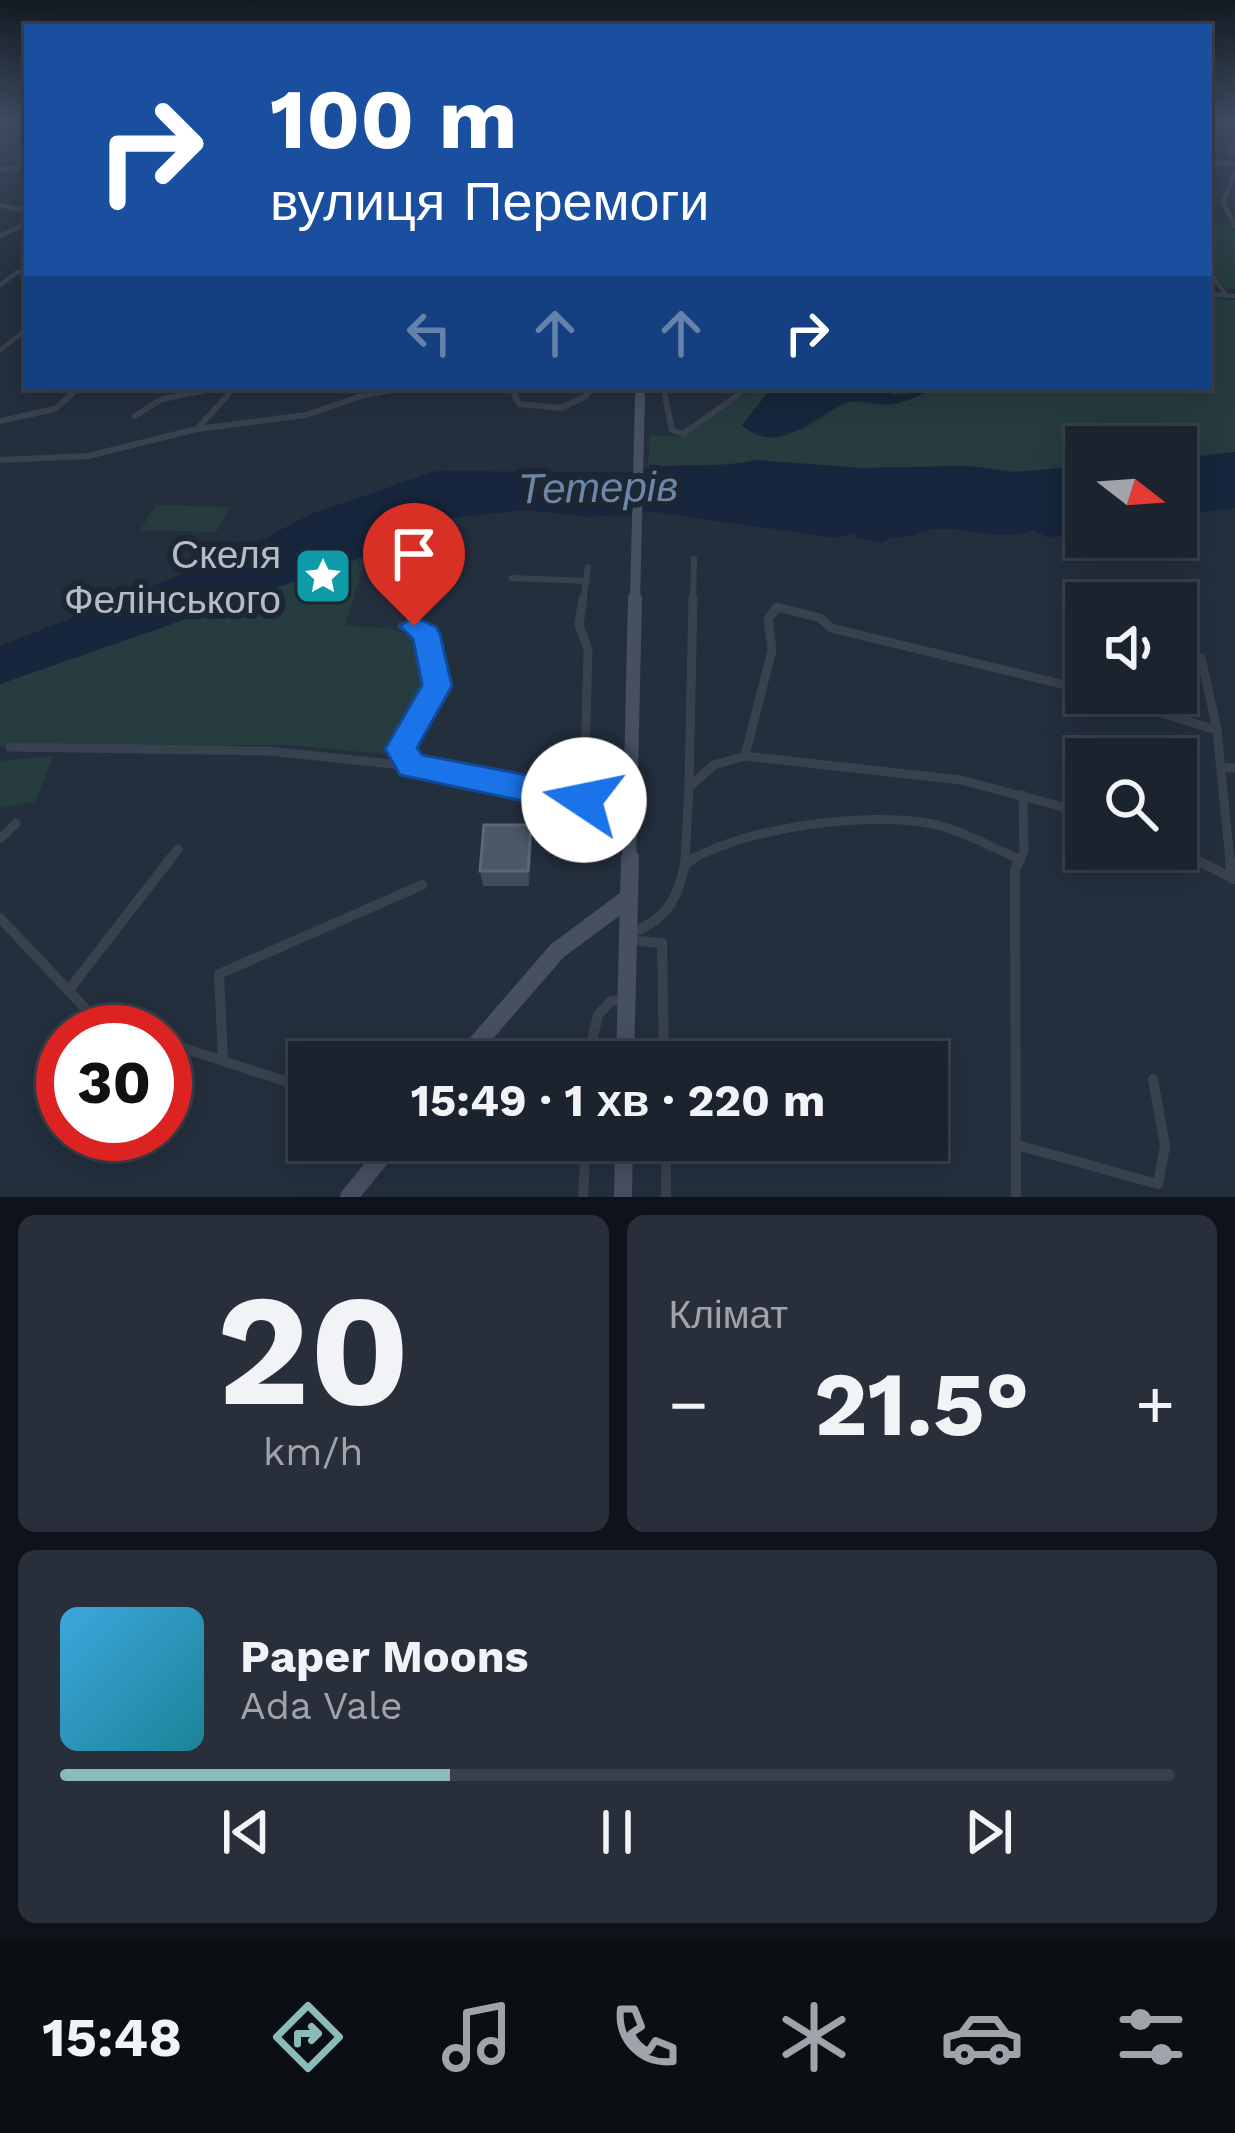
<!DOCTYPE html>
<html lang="uk">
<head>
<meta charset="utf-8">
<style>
	:root { --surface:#1b232e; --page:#282f3a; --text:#f1f3f6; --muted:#a0a4aa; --line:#39404a; --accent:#8bbbb9 }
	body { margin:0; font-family:"Work Sans",sans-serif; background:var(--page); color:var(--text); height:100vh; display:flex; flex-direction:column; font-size:45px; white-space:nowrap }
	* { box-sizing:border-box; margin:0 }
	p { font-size:39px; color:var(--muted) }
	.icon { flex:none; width:66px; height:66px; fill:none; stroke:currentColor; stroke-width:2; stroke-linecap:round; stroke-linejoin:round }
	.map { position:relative; height:1197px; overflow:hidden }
	.sheet { display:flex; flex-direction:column; gap:18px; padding:18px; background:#0f1319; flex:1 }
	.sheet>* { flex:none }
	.guide { position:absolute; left:24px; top:24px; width:1188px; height:366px; border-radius:0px; box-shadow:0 6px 30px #0003,0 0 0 3px var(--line); background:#1a4fa0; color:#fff; overflow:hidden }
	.needle { width:78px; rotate:107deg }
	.fabs { position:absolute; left:1065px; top:426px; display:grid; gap:24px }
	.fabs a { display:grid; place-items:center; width:132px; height:132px; border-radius:0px; background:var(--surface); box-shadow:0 6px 30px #0003,0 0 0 3px var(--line); font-size:60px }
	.speed { position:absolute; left:36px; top:1005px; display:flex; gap:24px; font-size:60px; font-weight:700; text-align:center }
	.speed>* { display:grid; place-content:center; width:156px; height:156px; border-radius:50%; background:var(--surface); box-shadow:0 6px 30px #0003,0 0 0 3px var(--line); line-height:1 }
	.speed .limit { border:18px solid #d22; background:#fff; color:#111 }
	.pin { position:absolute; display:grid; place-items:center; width:102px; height:102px; color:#fff; margin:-123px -51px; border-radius:50% 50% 50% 0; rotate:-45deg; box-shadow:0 0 12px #0007 }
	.pin .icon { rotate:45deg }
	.me { position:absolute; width:132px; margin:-66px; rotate:281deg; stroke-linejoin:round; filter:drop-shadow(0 0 9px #0008) }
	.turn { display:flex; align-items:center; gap:42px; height:252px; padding:0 48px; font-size:54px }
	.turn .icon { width:156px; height:156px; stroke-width:2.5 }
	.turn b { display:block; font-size:84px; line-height:102px }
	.lanes { display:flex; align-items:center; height:114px; padding:0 48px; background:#0003; justify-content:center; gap:60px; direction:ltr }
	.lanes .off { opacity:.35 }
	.big { font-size:90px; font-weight:700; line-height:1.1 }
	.sheet .tile { flex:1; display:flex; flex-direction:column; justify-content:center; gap:18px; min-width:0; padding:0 42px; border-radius:18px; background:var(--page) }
	.sheet .dial { align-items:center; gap:0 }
	.dial b { font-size:156px; line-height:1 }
	.song { display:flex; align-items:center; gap:36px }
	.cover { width:144px; height:144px; border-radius:18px; background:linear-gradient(135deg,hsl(200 70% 55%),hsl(190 70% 35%)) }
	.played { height:12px; border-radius:6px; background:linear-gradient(90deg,var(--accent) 35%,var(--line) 35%) }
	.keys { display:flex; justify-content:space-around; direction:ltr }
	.heat { display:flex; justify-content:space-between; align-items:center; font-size:66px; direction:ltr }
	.sheet .tiles { flex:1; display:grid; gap:18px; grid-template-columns:1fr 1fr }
	.tile:last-child { grid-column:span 2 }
	.trip { position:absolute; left:288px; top:1041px; width:660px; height:120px; border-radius:0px; background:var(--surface); box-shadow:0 6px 30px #0003,0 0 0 3px var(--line); font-weight:700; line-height:120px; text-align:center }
	.dock { display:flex; height:192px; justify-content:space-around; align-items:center; background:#0b0e12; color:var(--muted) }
	.dock .icon { width:84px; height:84px }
	.dock .selected { color:var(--accent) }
	.dock b { font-size:54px; color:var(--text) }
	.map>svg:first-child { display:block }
	.green { fill:#263c3f }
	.water { fill:#17263c }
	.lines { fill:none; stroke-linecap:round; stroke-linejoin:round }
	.street-far3 { stroke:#38414e; stroke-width:4.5 }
	.street-far2 { stroke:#38414e; stroke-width:6 }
	.street-far1 { stroke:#38414e; stroke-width:9 }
	.street { stroke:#38414e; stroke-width:10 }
	.secondary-far4 { stroke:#465061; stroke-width:6 }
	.secondary-far3 { stroke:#465061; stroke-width:8 }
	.secondary-far2 { stroke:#465061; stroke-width:10 }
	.secondary-far1 { stroke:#465061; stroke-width:14 }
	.secondary { stroke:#465061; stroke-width:18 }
	.wall { fill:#3f4b5c }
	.shaded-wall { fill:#2f3b4b }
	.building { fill:#4b5868; stroke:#5c6777; stroke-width:3 }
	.route { fill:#1a73e8; stroke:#114b97; stroke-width:3 }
	.labels { text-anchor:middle; stroke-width:12; stroke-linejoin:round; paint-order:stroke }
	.poi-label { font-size:39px; fill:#b4bcc9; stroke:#1d2633; text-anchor:end }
	.water-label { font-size:42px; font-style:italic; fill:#6d86a8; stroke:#1d2633 }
</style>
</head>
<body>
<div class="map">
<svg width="1235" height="1197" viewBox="0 0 1235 1197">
	<rect width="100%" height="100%" fill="#242f3e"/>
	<g class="green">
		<path d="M1209,222L1231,223L1235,230V289H1226L1209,265Z"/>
		<path d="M1209,298L1235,300V452L1176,459V447H1086V466L1014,472L968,466L861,468L756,460L727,467L648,466L650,435L684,437L756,387H778L772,388L761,403L802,430L848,401L887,405L938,387H1209Z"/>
		<path d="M156,505L230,507L216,532L140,530Z"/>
		<path d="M366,556L345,626C404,629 419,623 431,687L384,754L286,745L0,746V684Z"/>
		<path d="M53,756L35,802L0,808V761Z"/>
	</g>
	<g class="water">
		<path d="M772,387H880L895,396L907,393L911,387H938C924,393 908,402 893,404C877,407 861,396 845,403C811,417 779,458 742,425Z"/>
		<path d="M1235,452V508L1182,515L1176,520V459Z"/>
		<path d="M756,460L861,468L968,466L1014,472L1086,466V534L1047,537L1033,530C998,543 972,527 937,529C919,530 908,541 891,537L883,543L857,538L855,533L836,538L655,512L590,517L526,510L432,520L366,556L0,684V646L246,549L308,515L436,471L627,472C670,460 713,470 756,460Z"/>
	</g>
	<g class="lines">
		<g class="street-far3">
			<path d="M0,124L13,121"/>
			<path d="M1235,147L1226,150L1235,153"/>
			<path d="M1209,162L1235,164"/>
			<path d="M0,169L27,168"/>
			<path d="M1235,173L1223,202L1235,226"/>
			<path d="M0,205L27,211"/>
			<path d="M0,236L27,223"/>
			<path d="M1209,270L1226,295"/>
			<path d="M0,285L17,272L27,274"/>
			<path d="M1209,294L1235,296"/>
			<path d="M0,350L27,329"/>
			<path d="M510,387L516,399"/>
			<path d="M663,387L666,399"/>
			<path d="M67,399L81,387"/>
			<path d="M162,399L201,392L196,387"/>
			<path d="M224,399L235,387"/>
			<path d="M352,399L406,387"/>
			<path d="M582,399L597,387"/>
			<path d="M733,399L750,387"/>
		</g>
		<g class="street-far2">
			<path d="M515,396L519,404L561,408L586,396"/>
			<path d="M665,396L672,430L683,434L737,396"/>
			<path d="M135,416L162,399L179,396"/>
			<path d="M0,421L55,409L70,396"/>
			<path d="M197,429L227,396"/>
			<path d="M0,460L88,456L197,429L306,415L361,396"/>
			<path d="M512,578L587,581"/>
			<path d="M583,601L588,567"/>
			<path d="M693,601L694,559"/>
		</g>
		<g class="street-far1">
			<path d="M583,598L579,625L588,650L584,800"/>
			<path d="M402,626L426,633L437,685L401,749L411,765"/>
			<path d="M1201,658L1217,729"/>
			<path d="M1096,693L1217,730L1230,861"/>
			<path d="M10,747L269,751L411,766L630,809"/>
			<path d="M745,756L772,650L768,619L777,607L820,618L831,628L1086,690"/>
			<path d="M1221,767L1235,768"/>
			<path d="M689,785L693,598"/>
			<path d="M0,839L16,823"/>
			<path d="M1175,849L1199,861"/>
			<path d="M168,861L178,849"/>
			<path d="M685,861L689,787L714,765L745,756L961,780L1086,813"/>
			<path d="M689,861C746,827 868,811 933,824C963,831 991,847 1019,859"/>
			<path d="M1019,861L1024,852L1023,795"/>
		</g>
		<g class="street">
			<path d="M1193,858L1234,879"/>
			<path d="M1230,858L1232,878"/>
			<path d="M688,862L694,858"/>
			<path d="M0,918L96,1020L134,1032"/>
			<path d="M627,934C666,922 679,898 686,858"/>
			<path d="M628,940L662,943L664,1062"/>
			<path d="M68,991L171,858"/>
			<path d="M165,1042L309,1089"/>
			<path d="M223,1060L219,974L422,885"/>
			<path d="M587,1062L598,1015L611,1001L625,1000"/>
			<path d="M666,1140V1197"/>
			<path d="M1017,1145L1158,1184L1165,1146L1153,1079"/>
			<path d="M583,1197L586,1140"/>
			<path d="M1016,1197L1015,869L1021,858"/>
		</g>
		<path class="secondary-far4" d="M1209,122L1235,123"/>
		<path class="secondary-far3" d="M640,399V387"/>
		<path class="secondary-far2" d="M635,601L640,396"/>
		<path class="secondary-far1" d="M629,861L635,598"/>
		<g class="secondary">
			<path d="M461,1062L557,951L627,899"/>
			<path d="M625,1062L630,858"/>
			<path d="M349,1197L395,1140"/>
			<path d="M623,1197L624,1140"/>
		</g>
	</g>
	<path class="wall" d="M531,825L532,840L529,886H483L480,871Z"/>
	<path class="shaded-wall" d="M531,825L532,840L529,886L528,871Z"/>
	<path class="building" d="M484,825H531L528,871H480Z"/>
	<linearGradient id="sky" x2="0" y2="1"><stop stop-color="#141a22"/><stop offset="0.42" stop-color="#3f4d63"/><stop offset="1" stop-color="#3f4d63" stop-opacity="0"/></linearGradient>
	<rect width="1235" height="288" fill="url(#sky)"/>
	<path class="route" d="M414,617L436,627L440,634L452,686L417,748L422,755L584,786L596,790L601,800L596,810L584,814L400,775L385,749L422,685L413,639L400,626Z"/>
	<defs>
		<g id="sight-square" transform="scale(3)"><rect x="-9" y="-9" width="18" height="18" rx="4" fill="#0f9aa8" stroke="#1d2633"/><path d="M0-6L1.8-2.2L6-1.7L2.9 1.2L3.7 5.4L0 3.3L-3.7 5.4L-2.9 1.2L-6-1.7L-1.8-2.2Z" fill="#fff"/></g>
	</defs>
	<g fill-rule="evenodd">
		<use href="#sight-square" x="323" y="576"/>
	</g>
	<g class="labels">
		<g class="poi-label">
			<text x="281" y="568">Скеля<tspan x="281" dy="45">Фелінського</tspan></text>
		</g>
		<g class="water-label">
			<text transform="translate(598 487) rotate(-1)" y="15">Тетерів</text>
		</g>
	</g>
</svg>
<div class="fabs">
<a><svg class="needle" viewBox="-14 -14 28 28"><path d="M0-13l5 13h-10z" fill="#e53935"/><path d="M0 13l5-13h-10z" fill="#a0a4aa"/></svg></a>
<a><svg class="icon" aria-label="sound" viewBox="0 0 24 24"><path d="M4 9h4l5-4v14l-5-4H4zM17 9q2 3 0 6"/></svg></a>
<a><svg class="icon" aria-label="search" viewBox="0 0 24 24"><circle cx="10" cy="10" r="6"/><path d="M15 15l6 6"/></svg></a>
</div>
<div class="speed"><div class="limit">30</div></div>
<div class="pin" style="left:414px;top:626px;background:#d93025"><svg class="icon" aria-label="arrive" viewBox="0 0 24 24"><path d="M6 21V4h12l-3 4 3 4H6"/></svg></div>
<svg class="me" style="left:584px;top:800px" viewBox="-20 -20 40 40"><circle r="19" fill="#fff"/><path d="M0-13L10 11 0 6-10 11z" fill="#1a73e8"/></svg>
<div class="trip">15:49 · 1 хв · 220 m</div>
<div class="guide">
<div class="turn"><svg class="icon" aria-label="right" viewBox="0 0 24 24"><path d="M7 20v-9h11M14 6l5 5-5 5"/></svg><div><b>100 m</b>вулиця Перемоги</div></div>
<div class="lanes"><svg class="icon off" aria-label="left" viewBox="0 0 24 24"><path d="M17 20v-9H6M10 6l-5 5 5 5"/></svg><svg class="icon off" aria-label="ahead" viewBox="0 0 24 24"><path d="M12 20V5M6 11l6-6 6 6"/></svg><svg class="icon off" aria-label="ahead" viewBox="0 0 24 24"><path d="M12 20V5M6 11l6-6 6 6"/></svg><svg class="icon" aria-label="right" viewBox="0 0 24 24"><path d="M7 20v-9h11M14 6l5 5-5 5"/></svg></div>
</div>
</div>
<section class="sheet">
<div class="tiles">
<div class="tile dial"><b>20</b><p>km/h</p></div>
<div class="tile"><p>Клімат</p>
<div class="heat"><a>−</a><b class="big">21.5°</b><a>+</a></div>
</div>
<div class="tile">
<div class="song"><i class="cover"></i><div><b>Paper Moons</b><p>Ada Vale</p></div></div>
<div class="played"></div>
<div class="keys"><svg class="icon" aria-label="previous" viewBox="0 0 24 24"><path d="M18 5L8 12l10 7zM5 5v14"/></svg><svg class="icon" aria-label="pause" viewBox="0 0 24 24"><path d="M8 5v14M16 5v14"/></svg><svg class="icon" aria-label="next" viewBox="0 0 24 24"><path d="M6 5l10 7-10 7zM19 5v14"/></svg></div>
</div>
</div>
</section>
<nav class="dock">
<b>15:48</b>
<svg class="icon selected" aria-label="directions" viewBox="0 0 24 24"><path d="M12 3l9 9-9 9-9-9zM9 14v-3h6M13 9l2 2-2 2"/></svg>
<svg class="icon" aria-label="music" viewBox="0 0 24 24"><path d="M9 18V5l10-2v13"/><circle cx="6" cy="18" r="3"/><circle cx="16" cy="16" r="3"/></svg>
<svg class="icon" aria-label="phone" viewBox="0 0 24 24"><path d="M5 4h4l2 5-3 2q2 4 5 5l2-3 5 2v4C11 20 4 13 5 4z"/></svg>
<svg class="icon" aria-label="climate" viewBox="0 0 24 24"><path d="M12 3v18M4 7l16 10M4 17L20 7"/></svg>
<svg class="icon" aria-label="car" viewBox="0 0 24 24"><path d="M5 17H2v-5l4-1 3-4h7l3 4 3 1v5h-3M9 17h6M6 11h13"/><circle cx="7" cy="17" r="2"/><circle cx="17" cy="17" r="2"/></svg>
<svg class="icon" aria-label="filters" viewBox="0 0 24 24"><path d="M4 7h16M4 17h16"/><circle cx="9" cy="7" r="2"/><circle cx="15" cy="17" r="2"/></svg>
</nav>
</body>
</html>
